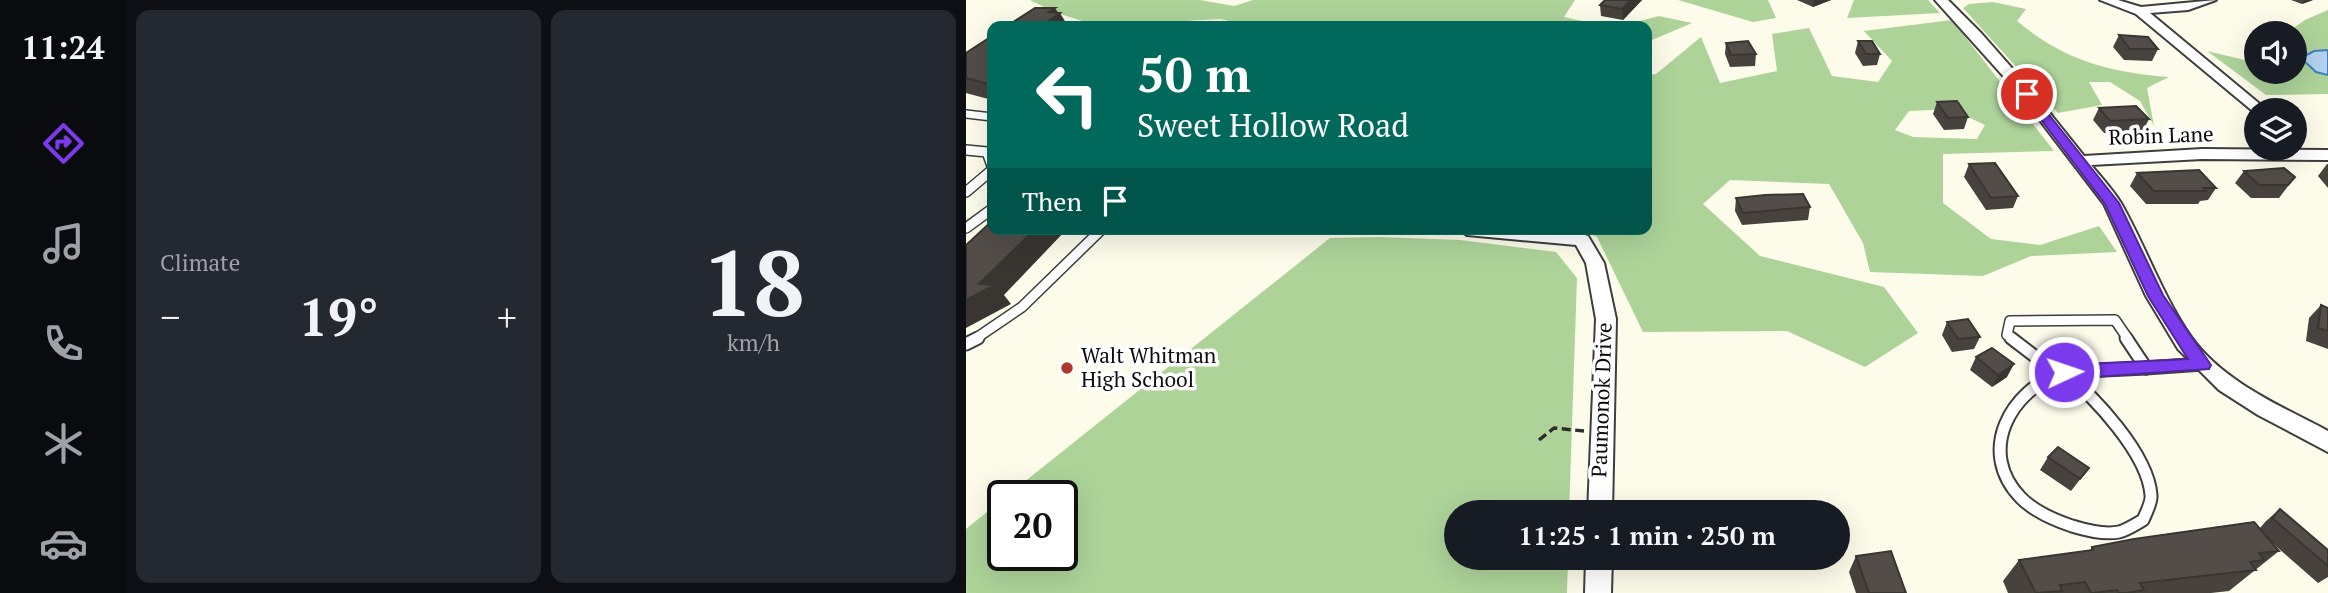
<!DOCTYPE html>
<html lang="en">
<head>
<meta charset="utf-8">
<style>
	:root { --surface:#171b24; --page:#242831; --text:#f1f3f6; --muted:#9ea1a6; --accent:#7c3aed }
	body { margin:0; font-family:"PT Serif",serif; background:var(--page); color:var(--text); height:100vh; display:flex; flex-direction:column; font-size:26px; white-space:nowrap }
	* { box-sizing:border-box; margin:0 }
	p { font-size:23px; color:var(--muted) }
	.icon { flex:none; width:38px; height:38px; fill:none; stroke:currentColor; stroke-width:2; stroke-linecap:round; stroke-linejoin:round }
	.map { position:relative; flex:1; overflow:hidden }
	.sheet { display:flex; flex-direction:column; gap:10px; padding:10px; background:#0d0f14; width:840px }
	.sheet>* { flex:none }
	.hud { position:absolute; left:21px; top:21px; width:665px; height:214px; border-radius:14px; box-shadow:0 7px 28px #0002; background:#00695c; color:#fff; overflow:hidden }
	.buttons { position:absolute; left:1278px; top:21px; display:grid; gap:14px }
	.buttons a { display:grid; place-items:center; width:63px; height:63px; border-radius:50%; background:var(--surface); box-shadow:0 7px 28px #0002; font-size:35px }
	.speed { position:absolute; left:21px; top:480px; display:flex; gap:14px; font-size:35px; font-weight:700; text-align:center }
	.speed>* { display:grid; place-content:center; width:91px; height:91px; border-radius:50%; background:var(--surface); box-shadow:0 7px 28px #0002; line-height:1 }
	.speed .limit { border:4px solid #111; border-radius:10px; background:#fff; color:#111 }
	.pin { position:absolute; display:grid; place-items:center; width:60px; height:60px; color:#fff; margin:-30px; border:4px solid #fff; border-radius:50%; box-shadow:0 2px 7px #0007 }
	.me { position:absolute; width:77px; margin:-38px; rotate:87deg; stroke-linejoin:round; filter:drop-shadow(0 0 5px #0008) }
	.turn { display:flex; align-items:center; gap:24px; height:147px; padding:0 35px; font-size:32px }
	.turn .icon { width:91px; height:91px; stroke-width:2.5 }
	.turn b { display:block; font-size:49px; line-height:60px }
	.then { display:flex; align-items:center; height:66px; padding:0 35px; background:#0003; gap:14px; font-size:26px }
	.big { font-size:52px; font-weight:700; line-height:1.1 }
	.sheet .tile { flex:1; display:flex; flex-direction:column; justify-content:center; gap:10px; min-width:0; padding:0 24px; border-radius:14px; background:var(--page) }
	.sheet .dial { align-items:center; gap:0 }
	.dial b { font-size:91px; line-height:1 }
	.heat { display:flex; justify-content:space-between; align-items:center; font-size:38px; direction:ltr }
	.sheet .tiles { flex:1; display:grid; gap:10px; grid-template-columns:repeat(2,1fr) }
	.trip { position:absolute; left:478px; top:500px; width:406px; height:70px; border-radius:35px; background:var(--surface); box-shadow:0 7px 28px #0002; font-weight:700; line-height:70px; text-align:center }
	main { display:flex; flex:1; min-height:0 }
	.tabs { display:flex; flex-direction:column; width:126px; justify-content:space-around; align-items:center; background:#090b0e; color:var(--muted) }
	.tabs .icon { width:49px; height:49px }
	.tabs .on { color:var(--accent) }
	.tabs b { font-size:32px; color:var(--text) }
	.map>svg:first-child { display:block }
	.forest { fill:#add399; fill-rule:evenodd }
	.water { fill:#b4d3f0; stroke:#4181c0; stroke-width:2 }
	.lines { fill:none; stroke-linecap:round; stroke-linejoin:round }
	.lane-far2-casing { stroke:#3e3e3e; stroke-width:10 }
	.lane-far1-casing { stroke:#3e3e3e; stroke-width:12 }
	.lane-casing { stroke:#3e3e3e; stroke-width:15 }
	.street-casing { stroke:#3e3e3e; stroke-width:4 }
	.path { stroke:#2d2d2d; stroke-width:3.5; stroke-dasharray:9 4.5; stroke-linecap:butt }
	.lane-far2 { stroke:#fff; stroke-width:7 }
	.lane-far1 { stroke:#fff; stroke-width:9 }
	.lane { stroke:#fff; stroke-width:11 }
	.street { fill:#fff; fill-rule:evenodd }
	.wall { fill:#47423e }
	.shaded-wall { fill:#393632 }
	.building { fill:#524d48; stroke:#393632; stroke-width:2 }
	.route { fill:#7c3aed; stroke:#51269a; stroke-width:2 }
	.poi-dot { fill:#ae3730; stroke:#fff; stroke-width:2.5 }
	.labels { text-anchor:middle; stroke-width:7; stroke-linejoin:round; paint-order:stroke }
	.street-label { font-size:21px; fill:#0b0b0b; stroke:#fff }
	.poi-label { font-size:21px; fill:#0b0b0b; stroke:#fff; text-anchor:start }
</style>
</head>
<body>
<main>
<nav class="tabs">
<b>11:24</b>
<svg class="icon on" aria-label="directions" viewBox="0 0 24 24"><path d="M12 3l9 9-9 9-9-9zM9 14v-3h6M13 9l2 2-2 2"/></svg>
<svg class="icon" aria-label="music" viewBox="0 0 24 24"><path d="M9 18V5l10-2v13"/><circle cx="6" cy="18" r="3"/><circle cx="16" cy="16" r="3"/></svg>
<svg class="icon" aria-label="phone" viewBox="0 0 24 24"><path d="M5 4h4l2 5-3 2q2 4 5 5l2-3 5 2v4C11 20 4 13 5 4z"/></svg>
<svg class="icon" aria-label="climate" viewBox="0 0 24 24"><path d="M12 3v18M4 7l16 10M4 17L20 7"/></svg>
<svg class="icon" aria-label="car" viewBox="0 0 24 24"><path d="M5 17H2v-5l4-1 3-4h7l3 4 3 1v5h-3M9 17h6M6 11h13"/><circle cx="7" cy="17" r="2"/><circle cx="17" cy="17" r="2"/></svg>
</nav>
<section class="sheet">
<div class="tiles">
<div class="tile"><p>Climate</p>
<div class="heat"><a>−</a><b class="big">19°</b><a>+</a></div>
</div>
<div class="tile dial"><b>18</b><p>km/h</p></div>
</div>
</section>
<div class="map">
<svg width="1362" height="593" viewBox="0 0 1362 593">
	<rect width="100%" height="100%" fill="#fdfbea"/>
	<g class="forest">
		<path d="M64,0H234L268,6L287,0H609L598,17L639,26H286L254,19L132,26L88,12Z"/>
		<path d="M712,0H802L810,18L787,22Z"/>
		<path d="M888,0H962L974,13L881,18Z"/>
		<path d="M1027,2L1060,9L1051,21C1099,61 1143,72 1203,77L1181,88L1188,126L1174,101L1144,82H1123L1136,105L1092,113L997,8L1003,4Z"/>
		<path d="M1362,10V50L1348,51L1350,72L1362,75V94L1300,95L1241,51L1287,62L1290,59V72H1328V33H1320L1339,20Z"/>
		<path d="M693,16L726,23L686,40L681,39V26H655Z"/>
		<path d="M986,20L1088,151L977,154V203L1025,239L1074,245L1133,226L1151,252L1065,256L1017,276L904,272L897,243L863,184L764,180L737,204L794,256L918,287L952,333L899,367L821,331L677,332L631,237L613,229H681V75L690,74L735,37L754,83L811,71L806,34L843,28L866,76L912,82L926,61L898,31ZM985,109L1019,125L1011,139L947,137L929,130L943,111Z"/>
		<path d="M413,237L494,240L590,252L611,278L603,513H490V558H602L601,593H0V529L37,499V555H96V495H42L364,238Z"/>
	</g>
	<path class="water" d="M1362,50V75L1350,72L1335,58L1348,51Z"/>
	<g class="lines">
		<g class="lane-far2-casing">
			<path id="lane-far2" d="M0,114L26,117"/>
		</g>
		<g class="lane-far1-casing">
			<g id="lane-far1">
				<path d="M0,150L21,152L26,166"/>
				<path d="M0,192L26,170"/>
				<path d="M0,228L26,209"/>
				<path d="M9,339L56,307L136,229"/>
				<path d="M1047,339L1041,335L1044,321L1149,320L1162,339"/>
			</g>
		</g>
		<g class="lane-casing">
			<g id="lane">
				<path d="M1045,338L1075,361L1097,372"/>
				<path d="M1160,338L1180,368"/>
				<path d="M0,344L12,338"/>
				<path d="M1180,368L1237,364"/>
				<path d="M1097,372C1128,396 1182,454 1185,495C1186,502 1180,513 1177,520C1170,524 1161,530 1153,532C1138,535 1119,530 1106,526C1088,520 1068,511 1055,498C1010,452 1044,390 1097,372Z"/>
				<path d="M1097,372L1180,368"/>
			</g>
		</g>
		<g class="street-casing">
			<g id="street">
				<path d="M969,0H982L1015,33L1066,91L1118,156L1236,149L1362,150V160L1236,159L1125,165C1135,177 1147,190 1155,203C1180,247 1196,295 1225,337C1257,382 1315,406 1362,431V452L1292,415L1253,390L1212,349L1180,296L1138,204L1056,97Z"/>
				<path d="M1134,0H1152L1175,7L1250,0L1222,10L1184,13L1301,110H1290L1289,113L1170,14Z"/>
				<path d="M492,229H564L616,234L622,236L638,263L650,319L646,513H622L630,319L620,263L610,245L501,235Z"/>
				<path d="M620,558H646L645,593H619Z"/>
			</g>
		</g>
		<path class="path" d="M573,440L588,428L618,431"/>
		<use href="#lane-far2" class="lane-far2"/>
		<use href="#lane-far1" class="lane-far1"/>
		<use href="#lane" class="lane"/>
		<use href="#street" class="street"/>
	</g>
	<g class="wall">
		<path d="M639,0H676L657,20L635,16L634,5Z"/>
		<path d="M831,0H865L847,7Z"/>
		<path d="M1325,0H1347L1336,4Z"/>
		<path d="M1153,35L1192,49L1186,61L1158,60L1147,47Z"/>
		<path d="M26,36V100L0,93V53Z"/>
		<path d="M892,41L914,54L911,65L897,66L889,53Z"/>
		<path d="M760,43L790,54L789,66L764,67L759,54Z"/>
		<path d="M971,102L1002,117L998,129L978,130L967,114Z"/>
		<path d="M1133,108L1183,119L1177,131L1138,133L1127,120Z"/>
		<path d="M1003,164L1052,196L1047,208L1020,210L998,177Z"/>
		<path d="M1361,164H1362V188L1352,176Z"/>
		<path d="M1278,171L1329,177L1313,198H1285L1269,183Z"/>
		<path d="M1171,173L1250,188L1242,200L1234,201L1232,204H1180L1164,186Z"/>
		<path d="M770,198L844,207L842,220L776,225L769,211Z"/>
		<path d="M1355,305L1362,308V349L1340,341L1343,318Z"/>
		<path d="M981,322L1014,337L1008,349L986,352L976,335Z"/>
		<path d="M1010,357L1041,377L1026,387L1004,370Z"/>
		<path d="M1082,457L1123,468L1105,491L1074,470Z"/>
		<path d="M1314,509L1362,550V577L1352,583L1303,540L1313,551L1263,591L1245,593H1042L1037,581L1053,560L1124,550L1126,547L1294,528L1300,521Z"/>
		<path d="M890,556L940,593H890L883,572Z"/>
	</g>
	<g class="shaded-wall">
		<path d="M665,0H676L657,20L656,9Z"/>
		<path d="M848,0H865L847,7Z"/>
		<path d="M1339,0H1347L1336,4Z"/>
		<path d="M89,8L93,14L94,13L102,26H75L83,12Z"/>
		<path d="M683,43V55L681,56V44Z"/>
		<path d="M69,229H101L38,295L45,304L0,328V300L13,284Z"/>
		<path d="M1048,364L1041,377L1026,387L1032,375Z"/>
	</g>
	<g class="building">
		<path d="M639,0H665L656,9L634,5Z"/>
		<path d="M69,8H89L83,12L94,13L75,26H41Z"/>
		<path d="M1153,35L1182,37L1192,49H1164Z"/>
		<path d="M26,36V85L0,78V53Z"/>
		<path d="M782,41L790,54L765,55L760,43Z"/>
		<path d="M892,41H906L914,54H900Z"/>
		<path d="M991,101L1002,117L982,118L971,102Z"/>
		<path d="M1170,106L1183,119L1144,121L1133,108Z"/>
		<path d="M1029,163L1052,196L1025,198L1003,164Z"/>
		<path d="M1318,168L1329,177L1322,185H1293L1278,171Z"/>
		<path d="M1233,170L1250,188H1237L1240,191H1188L1171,173Z"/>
		<path d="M837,194L844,207L777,213L770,198L799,195Z"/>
		<path d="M26,221V229H69L13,284L29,285L0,300V245Z"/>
		<path d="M1355,305L1362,308V331L1352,328Z"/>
		<path d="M1002,319L1014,337L992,339L981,322Z"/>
		<path d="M1026,348L1048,364L1032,375L1010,357Z"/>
		<path d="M1092,447L1123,468L1114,479L1082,457Z"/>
		<path d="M1314,509L1362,550V566L1306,518Z"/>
		<path d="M1288,522L1313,551L1293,553L1298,560L1284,562L1290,570L1174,583L1178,590L1161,593H1153L1151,590L1125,593L1119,582L1094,585L1096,591L1070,593L1053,560L1127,550L1126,547L1168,539Z"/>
		<path d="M925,551L940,593H903L890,556Z"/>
	</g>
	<path class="route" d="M1057,92H1065L1153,203L1197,295L1245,365L1243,369L1098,379L1091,377L1089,372L1091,367L1098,365L1222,359L1182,296L1139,204L1057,96Z"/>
	<circle class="poi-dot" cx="101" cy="368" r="7"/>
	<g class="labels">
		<g class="street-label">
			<text transform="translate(1195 136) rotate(-2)" y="7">Robin Lane</text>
			<text transform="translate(636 400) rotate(-88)" y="7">Paumonok Drive</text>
		</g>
		<g class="poi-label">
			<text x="115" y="363">Walt Whitman<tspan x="115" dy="24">High School</tspan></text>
		</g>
	</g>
</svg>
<div class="buttons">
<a><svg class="icon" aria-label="sound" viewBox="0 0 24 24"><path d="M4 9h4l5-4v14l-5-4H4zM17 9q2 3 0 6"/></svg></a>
<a><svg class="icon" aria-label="layers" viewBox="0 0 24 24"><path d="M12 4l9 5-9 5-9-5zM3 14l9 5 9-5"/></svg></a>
</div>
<div class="speed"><div class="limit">20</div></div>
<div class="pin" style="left:1061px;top:94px;background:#d93025"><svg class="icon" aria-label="arrive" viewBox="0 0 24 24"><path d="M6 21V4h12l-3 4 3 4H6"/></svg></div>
<svg class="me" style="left:1098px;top:372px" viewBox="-20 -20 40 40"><circle r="17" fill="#7c3aed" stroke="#fff" stroke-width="3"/><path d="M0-11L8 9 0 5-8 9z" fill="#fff"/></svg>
<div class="trip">11:25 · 1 min · 250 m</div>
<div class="hud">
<div class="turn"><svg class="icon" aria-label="left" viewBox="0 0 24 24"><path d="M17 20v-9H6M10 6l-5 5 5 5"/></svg><div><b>50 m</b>Sweet Hollow Road</div></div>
<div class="then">Then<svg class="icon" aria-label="arrive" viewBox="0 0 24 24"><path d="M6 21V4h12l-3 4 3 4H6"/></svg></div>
</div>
</div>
</main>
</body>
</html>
